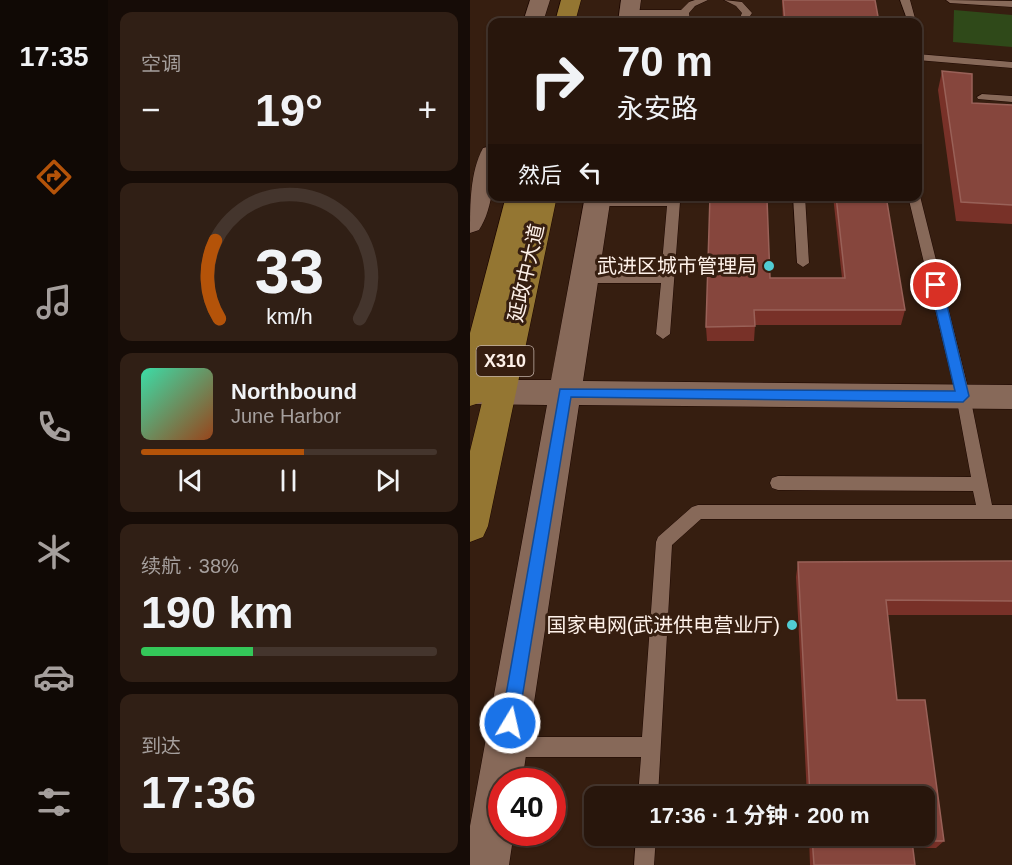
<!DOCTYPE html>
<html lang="zh">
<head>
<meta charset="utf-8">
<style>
	:root { --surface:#28160c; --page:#301f15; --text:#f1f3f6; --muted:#a59f9d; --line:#44352d; --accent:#b45309 }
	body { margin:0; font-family:Helvetica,"Noto Sans SC",sans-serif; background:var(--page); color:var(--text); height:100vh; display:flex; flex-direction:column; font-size:22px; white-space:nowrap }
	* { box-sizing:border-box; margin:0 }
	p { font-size:20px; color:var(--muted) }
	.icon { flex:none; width:33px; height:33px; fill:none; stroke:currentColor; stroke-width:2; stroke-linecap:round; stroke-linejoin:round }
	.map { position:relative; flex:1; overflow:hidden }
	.sheet { display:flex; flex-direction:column; gap:12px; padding:12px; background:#160c07; width:362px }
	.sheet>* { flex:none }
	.guide { position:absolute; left:18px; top:18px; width:434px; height:183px; border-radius:12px; box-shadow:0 2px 4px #0004,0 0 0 2px var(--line); background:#28160c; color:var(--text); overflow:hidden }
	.speed { position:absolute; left:18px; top:768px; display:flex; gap:12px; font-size:30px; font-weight:700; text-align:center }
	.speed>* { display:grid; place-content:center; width:78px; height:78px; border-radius:50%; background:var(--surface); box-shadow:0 2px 4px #0004,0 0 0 2px var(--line); line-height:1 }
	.speed .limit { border:9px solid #d22; background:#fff; color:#111 }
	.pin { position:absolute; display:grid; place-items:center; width:51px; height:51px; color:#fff; margin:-26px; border:3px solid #fff; border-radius:50%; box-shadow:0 2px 6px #0007 }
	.me { position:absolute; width:66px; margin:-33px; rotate:9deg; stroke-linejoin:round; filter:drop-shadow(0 0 4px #0008) }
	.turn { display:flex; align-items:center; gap:21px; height:126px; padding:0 30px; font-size:27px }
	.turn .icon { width:78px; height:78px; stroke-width:2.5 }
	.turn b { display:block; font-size:42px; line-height:51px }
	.then { display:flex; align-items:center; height:57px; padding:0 30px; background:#0003; gap:12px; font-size:22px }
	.big { font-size:45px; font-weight:700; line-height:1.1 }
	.sheet .tile { flex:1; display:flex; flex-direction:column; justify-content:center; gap:9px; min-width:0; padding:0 21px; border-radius:12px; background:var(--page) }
	.sheet .dial { align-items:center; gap:0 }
	.dial svg { height:156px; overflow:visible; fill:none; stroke:var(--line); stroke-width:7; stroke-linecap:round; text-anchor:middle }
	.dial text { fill:var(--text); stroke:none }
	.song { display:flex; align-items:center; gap:18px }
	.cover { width:72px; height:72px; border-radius:9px; background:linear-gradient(135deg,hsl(160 70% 55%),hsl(20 70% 35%)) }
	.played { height:6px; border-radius:3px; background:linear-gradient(90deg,var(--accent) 55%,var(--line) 55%) }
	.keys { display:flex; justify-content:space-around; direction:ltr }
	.heat { display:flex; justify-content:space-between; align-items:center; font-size:33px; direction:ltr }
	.charge { height:9px; border-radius:4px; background:linear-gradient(90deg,#34c759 38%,var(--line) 0) }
	.trip { position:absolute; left:114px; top:786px; width:351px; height:60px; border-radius:12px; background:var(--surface); box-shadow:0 2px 4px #0004,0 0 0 2px var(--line); font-weight:700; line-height:60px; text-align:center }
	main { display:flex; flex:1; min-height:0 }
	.tabs { display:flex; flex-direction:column; width:108px; justify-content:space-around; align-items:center; background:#100905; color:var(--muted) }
	.tabs .icon { width:42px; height:42px }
	.tabs .current { color:var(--accent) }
	.tabs b { font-size:27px; color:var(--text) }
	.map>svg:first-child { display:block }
	.green { fill:#2f4919 }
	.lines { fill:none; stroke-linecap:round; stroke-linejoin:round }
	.lane-casing { stroke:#1d0700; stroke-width:1 }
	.secondary-casing { stroke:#1d0700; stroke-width:1 }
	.primary-casing { stroke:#1d0700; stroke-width:1 }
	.lane { fill:#876959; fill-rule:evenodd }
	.secondary { fill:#876959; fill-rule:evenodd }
	.primary { fill:#947632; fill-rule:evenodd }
	.wall { fill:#783128 }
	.building { fill:#86463d; stroke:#996158; stroke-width:1.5 }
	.route { fill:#1a73e8; stroke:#114b97; stroke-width:1.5 }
	.poi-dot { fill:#51ccd3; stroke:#361e10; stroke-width:2 }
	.labels { text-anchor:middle; stroke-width:6; stroke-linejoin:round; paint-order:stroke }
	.shield { fill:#361e10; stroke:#c2b2a8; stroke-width:1.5 }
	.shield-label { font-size:18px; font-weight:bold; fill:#fef1e9 }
	.poi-label { font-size:20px; fill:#fef1e9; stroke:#361e10; text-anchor:end }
	.street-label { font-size:20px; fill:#fef1e9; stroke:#361e10 }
</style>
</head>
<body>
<main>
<nav class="tabs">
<b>17:35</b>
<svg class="icon current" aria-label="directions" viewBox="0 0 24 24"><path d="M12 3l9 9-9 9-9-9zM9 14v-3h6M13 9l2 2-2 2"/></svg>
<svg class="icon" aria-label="music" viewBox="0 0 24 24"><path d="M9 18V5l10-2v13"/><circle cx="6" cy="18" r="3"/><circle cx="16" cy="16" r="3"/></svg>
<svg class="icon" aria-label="phone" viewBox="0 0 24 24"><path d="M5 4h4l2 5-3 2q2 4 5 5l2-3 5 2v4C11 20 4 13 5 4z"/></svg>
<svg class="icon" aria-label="climate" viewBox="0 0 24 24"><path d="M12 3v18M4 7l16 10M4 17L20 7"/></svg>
<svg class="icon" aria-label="car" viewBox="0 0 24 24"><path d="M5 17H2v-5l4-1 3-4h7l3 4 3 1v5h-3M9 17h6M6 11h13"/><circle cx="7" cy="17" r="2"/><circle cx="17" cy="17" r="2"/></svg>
<svg class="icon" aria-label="filters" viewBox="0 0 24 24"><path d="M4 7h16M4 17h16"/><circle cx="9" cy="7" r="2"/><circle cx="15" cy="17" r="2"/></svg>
</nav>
<section class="sheet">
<div class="tile"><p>空调</p>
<div class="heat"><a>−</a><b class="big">19°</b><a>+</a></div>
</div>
<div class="tile dial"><svg viewBox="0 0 100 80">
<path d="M14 69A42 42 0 1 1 86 69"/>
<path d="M14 69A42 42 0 0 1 12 29" stroke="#b45309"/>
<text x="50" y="56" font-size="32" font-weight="700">33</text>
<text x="50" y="72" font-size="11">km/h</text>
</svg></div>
<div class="tile">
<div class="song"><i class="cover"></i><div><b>Northbound</b><p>June Harbor</p></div></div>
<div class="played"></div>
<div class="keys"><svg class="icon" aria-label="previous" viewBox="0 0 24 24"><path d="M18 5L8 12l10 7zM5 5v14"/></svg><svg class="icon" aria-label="pause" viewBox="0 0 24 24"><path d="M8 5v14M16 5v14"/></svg><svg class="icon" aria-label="next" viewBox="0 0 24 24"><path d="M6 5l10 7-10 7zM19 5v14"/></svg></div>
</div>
<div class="tile"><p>续航 · 38%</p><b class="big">190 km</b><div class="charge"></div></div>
<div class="tile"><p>到达</p><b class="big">17:36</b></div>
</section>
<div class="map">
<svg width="543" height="865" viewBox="0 0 543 865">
	<rect width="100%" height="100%" fill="#361e10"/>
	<path class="green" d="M484,10L542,15V47L483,42Z"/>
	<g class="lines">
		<g class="lane-casing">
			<g id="lane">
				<path d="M225,0H238L225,6L219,13L220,22H212L210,16H159L154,13L159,10H211L219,2Z"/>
				<path d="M254,0L272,2L282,13L276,22H268L272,13L266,6Z"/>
				<path d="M430,0H440L446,22H438Z"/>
				<path d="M476,0L543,1V7L480,3Z"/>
				<path d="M447,54L543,62V68L447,60Z"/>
				<path d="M512,94L543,96V102L508,99L507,97Z"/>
				<path d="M447,193L450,196L500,396L522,505H543V519H231L202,545L188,796H168L171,757H39L32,754L29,747L32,740L39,737H172L186,542L188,537L222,507L228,505H506L503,491L308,490L302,488L300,483L302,478L308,476L501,477L486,396L438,196H447Z"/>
				<path d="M198,196H210V202L200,334L193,339L186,334L191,283H114L108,279L114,275H191L197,206H127L121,202L127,198Z"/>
				<path d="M323,196H335L339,263L333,267L327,263Z"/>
				<path d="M166,836H186L184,865H164Z"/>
			</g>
		</g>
		<g class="secondary-casing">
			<g id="secondary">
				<path d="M60,0H80L73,22H53Z"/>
				<path d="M151,0H171L168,22H148Z"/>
				<path d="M22,146C25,172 24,207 9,230L0,233C0,204 0,172 13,148Z"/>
				<path d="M115,196H141L113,381L543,385V409L109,405L52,782H32V832H44L39,865H0V826L77,405L0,404V380H81Z"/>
			</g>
		</g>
		<g class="primary-casing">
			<g id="primary">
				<path d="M91,0H111L105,22H85Z"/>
				<path d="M36,196H87L18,526L13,537L0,542V451L12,402L0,406V333Z"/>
			</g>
		</g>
		<use href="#lane" class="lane"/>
		<use href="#secondary" class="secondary"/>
		<use href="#primary" class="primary"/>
	</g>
	<g class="wall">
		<path d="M312,0H405L409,22H313Z"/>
		<path d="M472,71L502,103L543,105V224L486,221L468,90Z"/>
		<path d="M363,196H416L435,310L431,325H285L284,341H237L236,327L281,199L300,278H372Z"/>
		<path d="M543,561V615H418L427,700L474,841L466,848H443L445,865H340L339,836H454V796H337L326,577L328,562Z"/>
	</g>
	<g class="building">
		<path d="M313,0H405L409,22H315Z"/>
		<path d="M472,71L502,74V103L543,105V205L491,202Z"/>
		<path d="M240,196H281V199H297L300,278H375L366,196H416L435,310H284L285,326L236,327Z"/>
		<path d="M543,561V601L416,600L427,700H455L474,841H442L445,865H344L342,836H454V796H340L328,562Z"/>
	</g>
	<path class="route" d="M466,281L472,285L499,396L493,402L101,397L48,723L46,729L40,732L34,729L31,723L90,389L485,391L460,285Z"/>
	<g class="poi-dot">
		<circle cx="299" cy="266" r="6"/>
		<circle cx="322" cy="625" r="6"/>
	</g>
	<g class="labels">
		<rect class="shield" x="6.5" y="346" width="57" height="30" rx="4.5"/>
		<g class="shield-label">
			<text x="35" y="367">X310</text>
		</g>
		<g class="poi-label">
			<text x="287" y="273">武进区城市管理局</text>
			<text x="310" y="632">国家电网(武进供电营业厅)</text>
		</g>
		<g class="street-label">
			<text transform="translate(56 273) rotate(-77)" y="7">延政中大道</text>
		</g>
	</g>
</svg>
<div class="speed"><div class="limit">40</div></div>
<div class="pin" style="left:466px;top:285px;background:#d93025"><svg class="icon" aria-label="arrive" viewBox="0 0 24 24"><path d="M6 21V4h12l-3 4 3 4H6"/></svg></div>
<svg class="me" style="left:40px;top:723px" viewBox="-20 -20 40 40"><circle r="17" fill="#1a73e8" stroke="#fff" stroke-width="3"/><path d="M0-11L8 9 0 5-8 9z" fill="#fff"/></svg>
<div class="trip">17:36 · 1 分钟 · 200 m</div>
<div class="guide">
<div class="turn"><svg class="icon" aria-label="right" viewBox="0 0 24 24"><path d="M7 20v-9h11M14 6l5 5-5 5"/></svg><div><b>70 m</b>永安路</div></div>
<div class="then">然后<svg class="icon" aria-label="left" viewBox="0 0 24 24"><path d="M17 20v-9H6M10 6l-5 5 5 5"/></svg></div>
</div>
</div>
</main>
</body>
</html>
